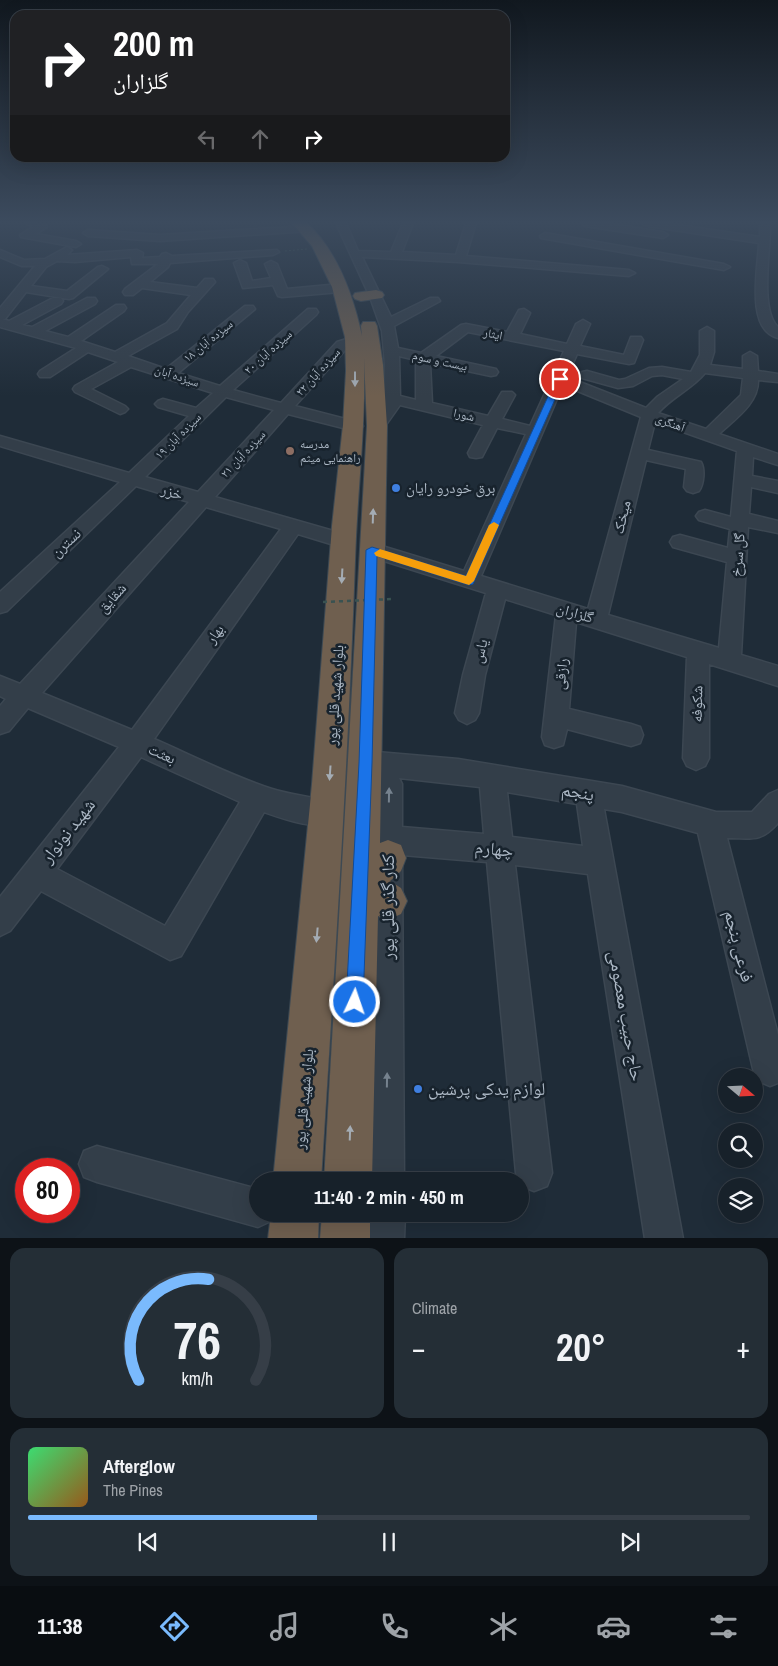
<!DOCTYPE html>
<html lang="en">
<head>
<meta charset="utf-8">
<style>
	:root { --surface:#17212a; --page:#242e36; --text:#f1f3f6; --muted:#9ea3a8; --line:#363e47; --accent:#7abafd }
	body { margin:0; font-family:"Archivo Narrow","Noto Naskh Arabic",sans-serif; background:var(--page); color:var(--text); height:100vh; display:flex; flex-direction:column; font-size:19px; white-space:nowrap }
	* { box-sizing:border-box; margin:0 }
	p { font-size:16px; color:var(--muted) }
	.icon { flex:none; width:28px; height:28px; fill:none; stroke:currentColor; stroke-width:2; stroke-linecap:round; stroke-linejoin:round }
	.map { position:relative; height:1238px; overflow:hidden }
	.details { display:flex; flex-direction:column; gap:10px; padding:10px; background:#0d1217; flex:1 }
	.details>* { flex:none }
	.hud { position:absolute; left:10px; top:10px; width:500px; height:152px; border-radius:15px; box-shadow:0 5px 20px #0002,0 0 0 1px var(--line); background:#202124; color:#fff; overflow:hidden }
	.needle { width:32px; rotate:109deg }
	.fabs { position:absolute; left:718px; top:1068px; display:grid; gap:10px }
	.fabs a { display:grid; place-items:center; width:45px; height:45px; border-radius:50%; background:var(--surface); box-shadow:0 5px 20px #0002,0 0 0 1px var(--line); font-size:25px }
	.speed { position:absolute; left:15px; top:1158px; display:flex; gap:10px; font-size:25px; font-weight:700; text-align:center }
	.speed>* { display:grid; place-content:center; width:65px; height:65px; border-radius:50%; background:var(--surface); box-shadow:0 5px 20px #0002,0 0 0 1px var(--line); line-height:1 }
	.speed .limit { border:8px solid #d22; background:#fff; color:#111 }
	.pin { position:absolute; display:grid; place-items:center; width:42px; height:42px; color:#fff; margin:-21px; border:2px solid #fff; border-radius:50%; box-shadow:0 1px 5px #0007 }
	.me { position:absolute; width:55px; margin:-28px; rotate:3deg; stroke-linejoin:round; filter:drop-shadow(0 0 4px #0008) }
	.turn { display:flex; align-items:center; gap:18px; height:105px; padding:0 20px; font-size:22px }
	.turn .icon { width:65px; height:65px; stroke-width:2.5 }
	.turn b { display:block; font-size:35px; line-height:42px }
	.lanes { display:flex; align-items:center; height:48px; padding:0 20px; background:#0003; justify-content:center; gap:25px; direction:ltr }
	.lanes .off { opacity:.35 }
	.big { font-size:38px; font-weight:700; line-height:1.1 }
	.details .widget { flex:1; display:flex; flex-direction:column; justify-content:center; gap:8px; min-width:0; padding:0 18px; border-radius:15px; background:var(--page) }
	.details .dial { align-items:center; gap:0 }
	.dial svg { height:130px; overflow:visible; fill:none; stroke:var(--line); stroke-width:7; stroke-linecap:round; text-anchor:middle }
	.dial text { fill:var(--text); stroke:none }
	.song { display:flex; align-items:center; gap:15px }
	.cover { width:60px; height:60px; border-radius:8px; background:linear-gradient(135deg,hsl(140 70% 55%),hsl(30 70% 35%)) }
	.played { height:5px; border-radius:2px; background:linear-gradient(90deg,var(--accent) 40%,var(--line) 40%) }
	.keys { display:flex; justify-content:space-around; direction:ltr }
	.heat { display:flex; justify-content:space-between; align-items:center; font-size:28px; direction:ltr }
	.details .tiles { flex:1; display:grid; gap:10px; grid-template-columns:1fr 1fr }
	.widget:last-child { grid-column:span 2 }
	.trip { position:absolute; left:249px; top:1172px; width:280px; height:50px; border-radius:25px; background:var(--surface); box-shadow:0 5px 20px #0002,0 0 0 1px var(--line); font-weight:700; line-height:50px; text-align:center }
	.menu { display:flex; height:80px; justify-content:space-around; align-items:center; background:#090d11; color:var(--muted) }
	.menu .icon { width:35px; height:35px }
	.menu .active { color:var(--accent) }
	.menu b { font-size:22px; color:var(--text) }
	.map>svg:first-child { display:block }
	.lines { fill:none; stroke-linecap:round; stroke-linejoin:round }
	.minor-casing { stroke:#3c4752; stroke-width:3 }
	.highway-casing { stroke:#3d4953; stroke-width:2 }
	.path { stroke:#395251; stroke-width:1; stroke-dasharray:2 2; stroke-linecap:butt }
	.minor { fill:#333e49; fill-rule:evenodd }
	.highway { fill:#6f5f4f; fill-rule:evenodd }
	.path-bridge { stroke:#395251; stroke-width:2.5; stroke-dasharray:4 4; stroke-linecap:butt }
	.oneway { fill:#a4acb4 }
	.oneway2 { fill:#76828e }
	.route { fill:#1a73e8; stroke:#114b97 }
	.slow { fill:#f59e0b }
	.education-dot { fill:#8d6e63; stroke:#18232d; stroke-width:2 }
	.shop-dot { fill:#3f7fe0; stroke:#18232d; stroke-width:2 }
	.labels { text-anchor:middle; stroke-width:5; stroke-linejoin:round; paint-order:stroke }
	.far-street-label { font-size:12px; fill:#adb9c6; stroke:#18232d }
	.far-poi-label { font-size:12px; fill:#adb9c6; stroke:#18232d; text-anchor:start }
	.poi-label { font-size:15px; fill:#adb9c6; stroke:#18232d; text-anchor:start }
	.street-label { font-size:15px; fill:#adb9c6; stroke:#18232d }
	.near-street-label { font-size:18px; fill:#adb9c6; stroke:#18232d }
	.near-poi-label { font-size:18px; fill:#adb9c6; stroke:#18232d; text-anchor:start }
</style>
</head>
<body>
<div class="map">
<svg width="778" height="1239" viewBox="0 0 778 1239">
	<rect width="100%" height="100%" fill="#1f2c38"/>
	<g class="lines">
		<g class="minor-casing">
			<g id="minor">
				<path d="M26,223L46,225L47,227L36,234L76,241L81,244L76,247L21,237L20,235L33,227Z"/>
				<path d="M336,223H346L358,251L391,252L403,223H413L402,252L456,255L466,223H476L466,256L629,270L635,273L629,276L458,262L362,257L391,317L430,298H438L440,301L394,326L398,348L421,353L461,325L466,324L507,332L519,310L524,309L530,313L520,334L567,344L576,324L583,320L590,324L580,346L624,355L631,337H641L643,340L634,363L629,364L577,354L567,377L646,408L657,397L683,379L662,375L652,376L633,386L618,388L582,378L580,375L582,372L587,371L619,380L625,379L649,368L662,367L691,372L700,355V331L707,327L714,331V352L710,365L743,369V356L750,352L757,356L758,371L778,374V382L758,380C759,403 735,419 719,434L778,454V465L753,457L752,476L778,481V493L751,487L749,514L778,521V533L748,527L741,655L778,666V686L709,664V758L705,766L696,770L687,766L683,758L687,657L576,622L569,709L631,724L640,727L643,735L640,743L631,746L567,729L563,745L554,748L545,745L542,737L556,615L505,599L485,675L479,713L475,720L467,724L459,720L455,713L463,675L486,593L365,555L362,550L365,545L372,543L464,571L526,434L497,428L482,457L476,458L470,457L468,453L483,425L400,405L383,429H371L369,426L384,407L385,364L382,331L370,297ZM468,332L564,351L530,426L502,419L515,395L512,392H502L488,416L432,403L430,363L491,376L496,375L498,372L496,369L436,356ZM399,356L416,360V400L400,396ZM705,373L743,378L741,395L706,429L658,413C672,397 693,388 705,373ZM563,385L641,417L588,609L481,576ZM655,422L737,451L731,517L705,510L699,512L696,516L699,520L730,529L728,548L680,535L673,537L670,542L673,547L727,562L719,648L608,615L646,460L686,469L684,487L687,491L693,493L699,491C704,484 705,469 701,462L648,450Z"/>
				<path d="M580,223H605L663,232L668,235L663,238L585,226Z"/>
				<path d="M642,223H665L760,237V223H770C771,247 759,310 778,327V338C745,330 758,268 759,243L647,226Z"/>
				<path d="M306,226L310,227L311,229L310,231L160,241L88,236L83,233L88,230L160,235Z"/>
				<path d="M545,233L724,264L730,267L724,270L541,238L540,236Z"/>
				<path d="M67,247L72,250L67,255L137,250L143,253L142,258L160,257L162,254L166,253L172,256L277,250L279,252L273,255L170,263L168,267L150,282L197,288L205,279H213L215,282L188,312L177,329L128,356L166,369L245,306H253L255,309L178,373L220,386L308,309H316L318,312L316,315L233,390L281,403L337,342L353,337L360,341L358,344L347,348L295,406L361,423L363,426L361,429L355,431L288,414L215,497L351,536L354,541L351,546L344,548L298,534L154,739C193,756 232,776 272,789C293,796 316,796 336,805L340,814L336,823C317,831 284,819 264,812L181,956L170,960L41,891L10,931L0,936V897L119,747L28,708L9,731L0,734V706L6,699L0,696V676L20,684L189,502L136,486L7,611L0,613V592L120,482L0,446V436L129,473L189,416L158,407L155,404L158,401L163,399L196,408L213,393L131,367L91,389L125,406L128,409L125,412L120,414L75,392L73,389L75,386L118,362L88,352L50,377H40L38,374L40,371L76,348L0,327V308L35,266H22L0,257V250L24,260L45,259ZM131,257L132,264H158L125,289L123,292L125,295H133L142,288L191,295L167,323L115,352L81,341L124,311L126,308L124,305H116L68,337L45,331L95,304L97,301L95,298H87L32,327L22,325L61,304L63,301L61,298H53L9,321L2,319H5L26,292L69,299L73,298L108,269L102,266L98,267L67,291L31,286L46,267L57,261L75,262ZM226,397L274,410L198,492L145,477ZM206,507L281,529L132,730L42,693ZM141,757L240,802L165,926L57,869Z"/>
				<path d="M240,260L246,263L252,281L271,278L265,264L271,261L277,264L287,289L340,284L346,288L340,292L282,297L278,296L273,285L243,288L234,263Z"/>
				<path d="M365,751L458,759L622,786L716,812H752L769,794L778,790V823C760,843 752,838 727,838L778,1035V1083L770,1086L758,1081L753,1069L698,833L622,812L604,809L683,1239H645L588,874L515,865L552,1173L547,1186L534,1191L521,1186L516,1173L487,862L402,855L404,1181H368L376,789L356,771L352,763L356,755ZM399,778L480,787L484,834L402,827V784ZM507,792L577,804L583,846L512,837Z"/>
				<path d="M97,1146L258,1189V1214H274L271,1221L258,1227L97,1182L84,1177L79,1164L84,1151Z"/>
				<path d="M367,1214H405L404,1239H366Z"/>
			</g>
		</g>
		<g class="highway-casing">
			<g id="highway">
				<path d="M292,223H307C338,252 353,295 362,336L361,326L363,322H375L377,326L383,365L387,426L380,843L388,840L401,845L406,858L401,871L390,881L401,888L407,901L401,914L388,920L378,916L372,1181H324L367,426L364,358C366,426 357,493 355,561C348,768 334,974 321,1181H273L312,784L332,526L343,425L346,371L345,337L332,287L312,246Z"/>
				<path d="M376,290L382,292L384,295L382,298L361,301L355,299L353,296L355,293Z"/>
				<path d="M271,1214H319L318,1239H268Z"/>
				<path d="M322,1214H370V1239H320Z"/>
			</g>
		</g>
		<path class="path" d="M285,251L307,249"/>
		<use href="#minor" class="minor"/>
		<use href="#highway" class="highway"/>
		<path class="path-bridge" d="M323,602L392,599"/>
	</g>
	<defs><path id="oneway-solid" d="M-6-.8H1V-3.2L6.5 0L1 3.2V.8H-6Z" transform="scale(1.25)"/></defs>
	<g class="oneway">
		<use href="#oneway-solid" transform="translate(355 379) rotate(90)"/>
		<use href="#oneway-solid" transform="translate(373 516) rotate(-88)"/>
		<use href="#oneway-solid" transform="translate(342 576) rotate(93)"/>
		<use href="#oneway-solid" transform="translate(330 773) rotate(94)"/>
		<use href="#oneway-solid" transform="translate(317 935) rotate(95)"/>
		<use href="#oneway-solid" transform="translate(350 1133) rotate(-88)"/>
	</g>
	<g class="oneway2">
		<use href="#oneway-solid" transform="translate(389 795) rotate(-89)"/>
		<use href="#oneway-solid" transform="translate(387 1080) rotate(-89)"/>
	</g>
	<linearGradient id="sky" x2="0" y2="1"><stop stop-color="#11181f"/><stop offset="0.56" stop-color="#3c4b5e"/><stop offset="1" stop-color="#3c4b5e" stop-opacity="0"/></linearGradient>
	<rect width="778" height="396" fill="url(#sky)"/>
	<path class="route" d="M560,377L564,379L473,584L469,585L377,556L372,763L363,1002L361,1008L355,1011L349,1008L346,1002L359,763L366,550L372,547L466,576L556,379Z"/>
	<path class="slow" d="M494,522L499,525L474,581L469,585L376,556L374,553L380,549L466,576L489,525Z"/>
	<circle class="education-dot" cx="290" cy="451" r="5"/>
	<g class="shop-dot">
		<circle cx="396" cy="488" r="5"/>
		<circle cx="418" cy="1089" r="5"/>
	</g>
	<g class="labels">
		<g class="far-street-label">
			<text transform="translate(493 334) rotate(11)" y="4">ایثار</text>
			<text transform="translate(208 341) rotate(-39)" y="4">سیزده آبان ۱۸</text>
			<text transform="translate(268 352) rotate(-42)" y="4">سیزده آبان ۲۰</text>
			<text transform="translate(440 361) rotate(12)" y="4">بیست و سوم</text>
			<text transform="translate(318 372) rotate(-48)" y="4">سیزده آبان ۲۲</text>
			<text transform="translate(177 376) rotate(18)" y="4">سیزده آبان</text>
			<text transform="translate(464 415) rotate(13)" y="4">شورا</text>
			<text transform="translate(670 423) rotate(20)" y="4">آهنگری</text>
			<text transform="translate(178 436) rotate(-45)" y="4">سیزده آبان ۱۹</text>
			<text transform="translate(243 454) rotate(-47)" y="4">سیزده آبان ۲۱</text>
		</g>
		<g class="far-poi-label">
			<text x="300" y="448">مدرسه<tspan x="300" dy="14">راهنمایی میثم</tspan></text>
		</g>
		<g class="poi-label">
			<text x="406" y="493">برق خودرو رایان</text>
		</g>
		<g class="street-label">
			<text transform="translate(172 492) rotate(16)" y="5">خزر</text>
			<text transform="translate(622 517) rotate(-76)" y="5">میخک</text>
			<text transform="translate(66 543) rotate(-43)" y="5">نسترن</text>
			<text transform="translate(738 555) rotate(-85)" y="5">گل سرخ</text>
			<text transform="translate(112 598) rotate(-48)" y="5">شقایق</text>
			<text transform="translate(575 613) rotate(16)" y="5">گلزاران</text>
			<text transform="translate(215 634) rotate(-54)" y="5">بهار</text>
			<text transform="translate(480 651) rotate(-76)" y="5">یاس</text>
			<text transform="translate(561 674) rotate(-84)" y="5">رازقی</text>
			<text transform="translate(335 695) rotate(-86)" y="5">بلوار شهید قلی پور</text>
			<text transform="translate(697 704) rotate(-89)" y="5">شکوفه</text>
			<text transform="translate(162 754) rotate(24)" y="5">بعثت</text>
			<text transform="translate(304 1099) rotate(-85)" y="5">بلوار شهید قلی پور</text>
		</g>
		<g class="near-street-label">
			<text transform="translate(578 792) rotate(10)" y="6">پنجم</text>
			<text transform="translate(68 831) rotate(-52)" y="6">شهید نونوار</text>
			<text transform="translate(494 849) rotate(6)" y="6">چهارم</text>
			<text transform="translate(388 907) rotate(-90)" y="6">کنار گذر قلی پور</text>
			<text transform="translate(739 946) rotate(76)" y="6">فرعی پنجم</text>
			<text transform="translate(626 1016) rotate(80)" y="6">حاج حبیب معصومی</text>
		</g>
		<g class="near-poi-label">
			<text x="428" y="1095">لوازم یدکی پرشین</text>
		</g>
	</g>
</svg>
<div class="fabs">
<a><svg class="needle" viewBox="-14 -14 28 28"><path d="M0-13l5 13h-10z" fill="#e53935"/><path d="M0 13l5-13h-10z" fill="#9ea3a8"/></svg></a>
<a><svg class="icon" aria-label="search" viewBox="0 0 24 24"><circle cx="10" cy="10" r="6"/><path d="M15 15l6 6"/></svg></a>
<a><svg class="icon" aria-label="layers" viewBox="0 0 24 24"><path d="M12 4l9 5-9 5-9-5zM3 14l9 5 9-5"/></svg></a>
</div>
<div class="speed"><div class="limit">80</div></div>
<div class="pin" style="left:560px;top:379px;background:#d93025"><svg class="icon" aria-label="arrive" viewBox="0 0 24 24"><path d="M6 21V4h12l-3 4 3 4H6"/></svg></div>
<svg class="me" style="left:355px;top:1002px" viewBox="-20 -20 40 40"><circle r="17" fill="#1a73e8" stroke="#fff" stroke-width="3"/><path d="M0-11L8 9 0 5-8 9z" fill="#fff"/></svg>
<div class="trip">11:40 · 2 min · 450 m</div>
<div class="hud">
<div class="turn"><svg class="icon" aria-label="right" viewBox="0 0 24 24"><path d="M7 20v-9h11M14 6l5 5-5 5"/></svg><div><b>200 m</b>گلزاران</div></div>
<div class="lanes"><svg class="icon off" aria-label="left" viewBox="0 0 24 24"><path d="M17 20v-9H6M10 6l-5 5 5 5"/></svg><svg class="icon off" aria-label="ahead" viewBox="0 0 24 24"><path d="M12 20V5M6 11l6-6 6 6"/></svg><svg class="icon" aria-label="right" viewBox="0 0 24 24"><path d="M7 20v-9h11M14 6l5 5-5 5"/></svg></div>
</div>
</div>
<section class="details">
<div class="tiles">
<div class="widget dial"><svg viewBox="0 0 100 80">
<path d="M14 69A42 42 0 1 1 86 69"/>
<path d="M14 69A42 42 0 0 1 57 7" stroke="#7abafd"/>
<text x="50" y="56" font-size="32" font-weight="700">76</text>
<text x="50" y="72" font-size="11">km/h</text>
</svg></div>
<div class="widget"><p>Climate</p>
<div class="heat"><a>−</a><b class="big">20°</b><a>+</a></div>
</div>
<div class="widget">
<div class="song"><i class="cover"></i><div><b>Afterglow</b><p>The Pines</p></div></div>
<div class="played"></div>
<div class="keys"><svg class="icon" aria-label="previous" viewBox="0 0 24 24"><path d="M18 5L8 12l10 7zM5 5v14"/></svg><svg class="icon" aria-label="pause" viewBox="0 0 24 24"><path d="M8 5v14M16 5v14"/></svg><svg class="icon" aria-label="next" viewBox="0 0 24 24"><path d="M6 5l10 7-10 7zM19 5v14"/></svg></div>
</div>
</div>
</section>
<nav class="menu">
<b>11:38</b>
<svg class="icon active" aria-label="directions" viewBox="0 0 24 24"><path d="M12 3l9 9-9 9-9-9zM9 14v-3h6M13 9l2 2-2 2"/></svg>
<svg class="icon" aria-label="music" viewBox="0 0 24 24"><path d="M9 18V5l10-2v13"/><circle cx="6" cy="18" r="3"/><circle cx="16" cy="16" r="3"/></svg>
<svg class="icon" aria-label="phone" viewBox="0 0 24 24"><path d="M5 4h4l2 5-3 2q2 4 5 5l2-3 5 2v4C11 20 4 13 5 4z"/></svg>
<svg class="icon" aria-label="climate" viewBox="0 0 24 24"><path d="M12 3v18M4 7l16 10M4 17L20 7"/></svg>
<svg class="icon" aria-label="car" viewBox="0 0 24 24"><path d="M5 17H2v-5l4-1 3-4h7l3 4 3 1v5h-3M9 17h6M6 11h13"/><circle cx="7" cy="17" r="2"/><circle cx="17" cy="17" r="2"/></svg>
<svg class="icon" aria-label="filters" viewBox="0 0 24 24"><path d="M4 7h16M4 17h16"/><circle cx="9" cy="7" r="2"/><circle cx="15" cy="17" r="2"/></svg>
</nav>
</body>
</html>
